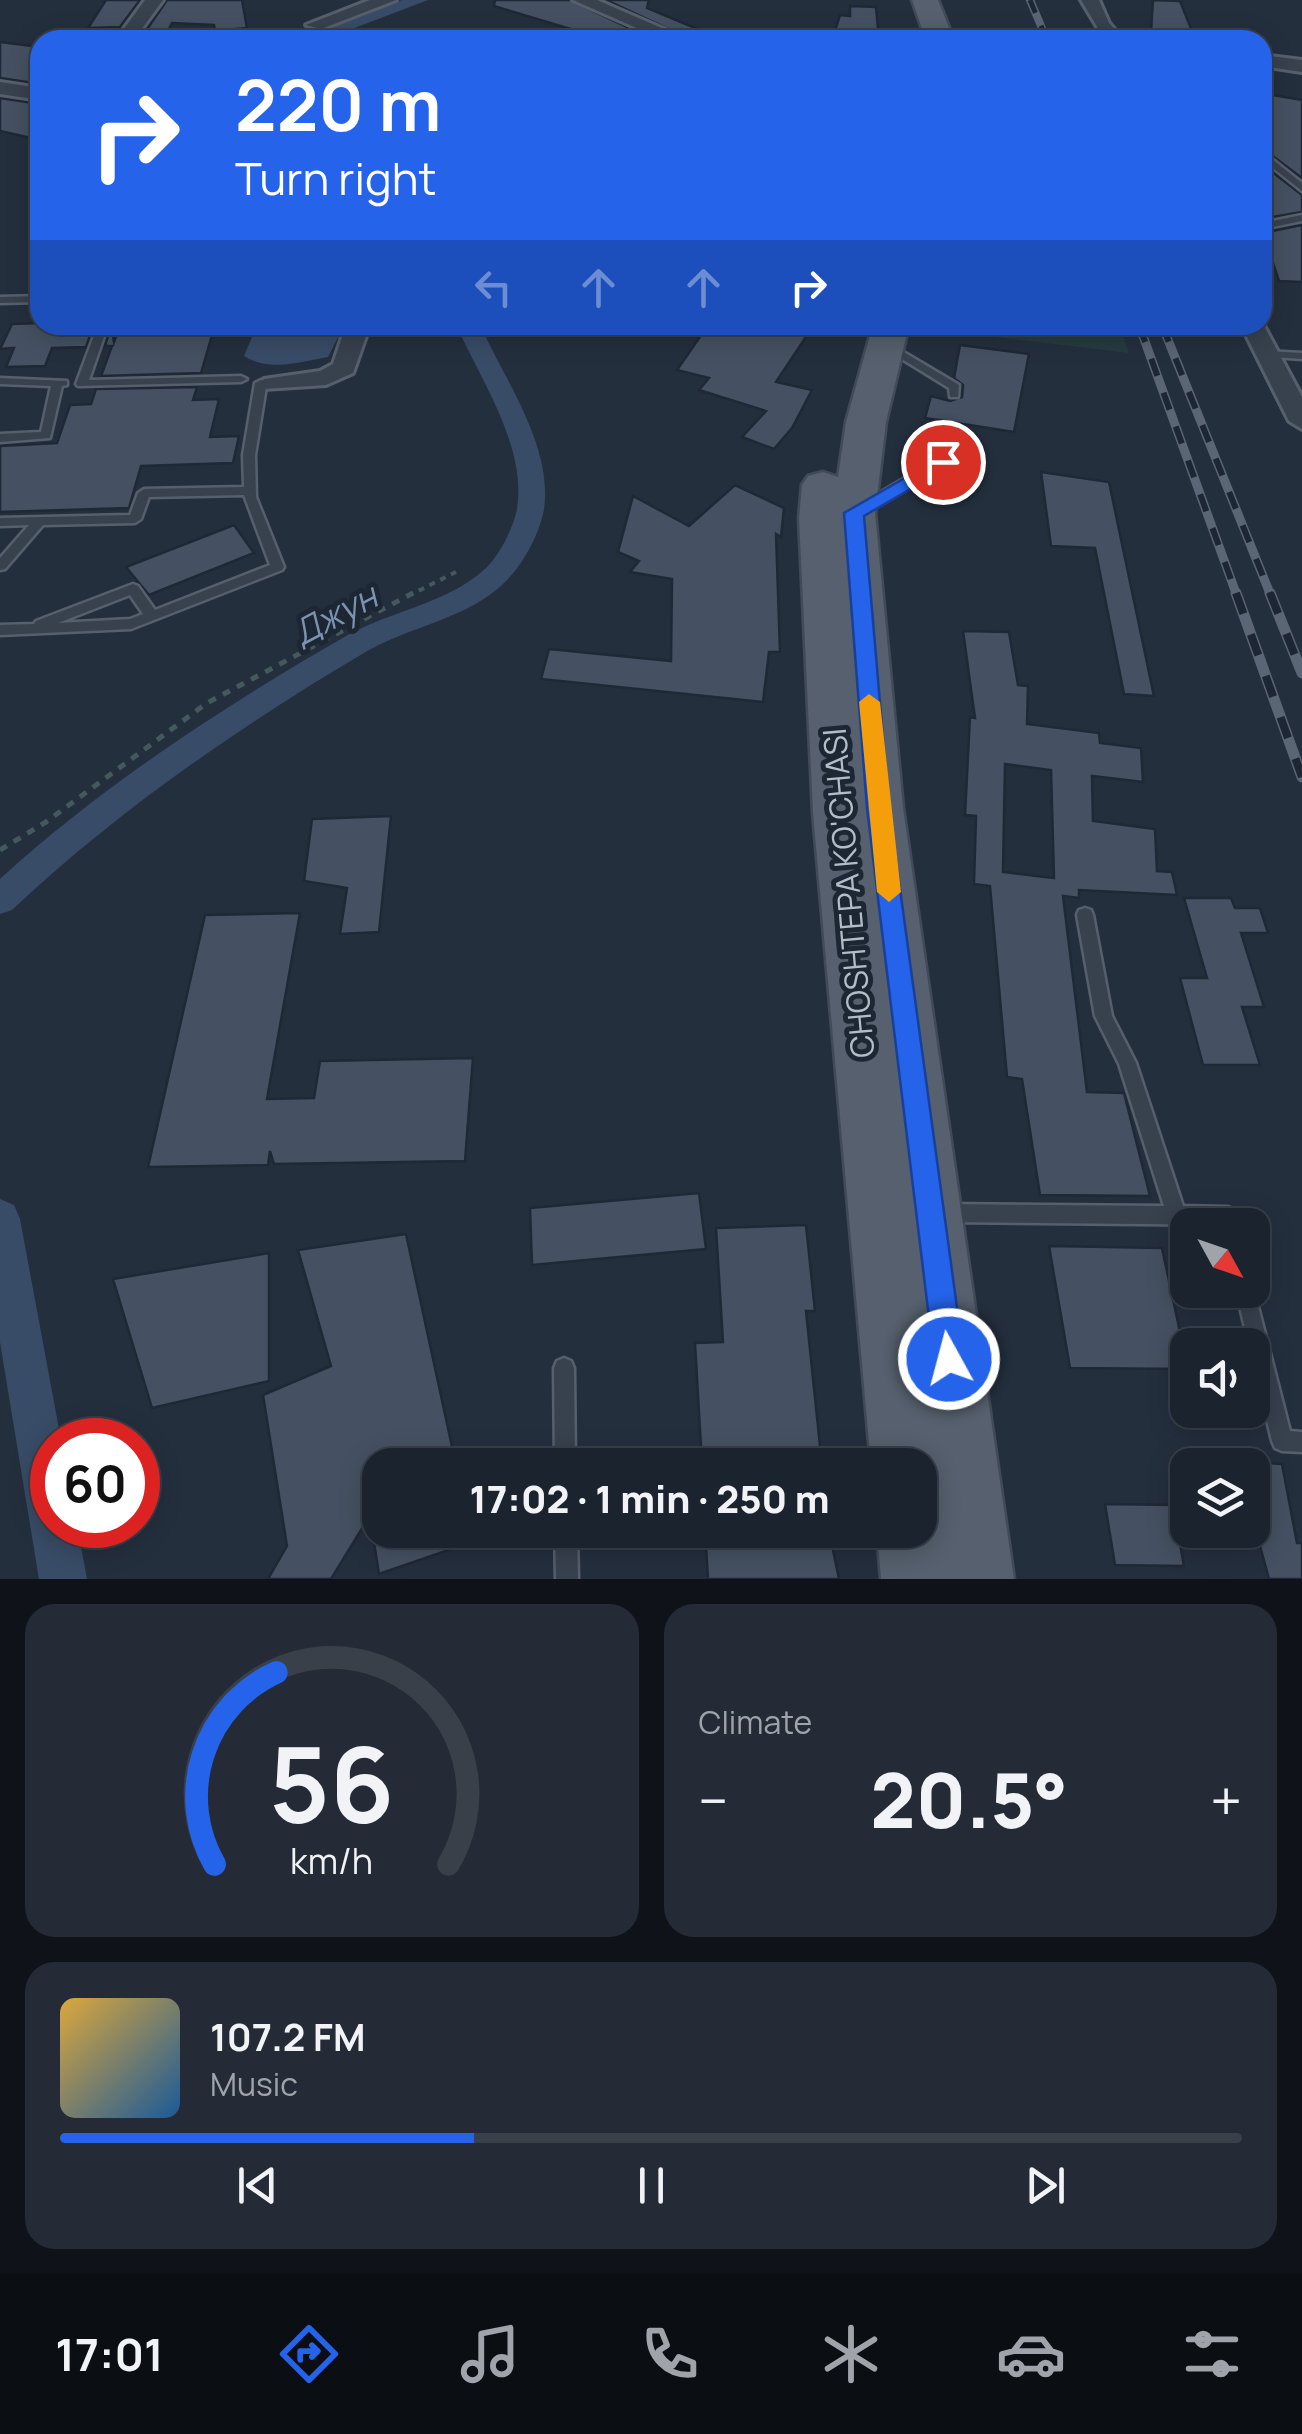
<!DOCTYPE html>
<html lang="en">
<head>
<meta charset="utf-8">
<style>
	:root { --surface:#1b232e; --page:#242b36; --text:#f1f3f6; --muted:#a0a4aa; --line:#39404a; --accent:#2563eb }
	body { margin:0; font-family:Manrope,sans-serif; background:var(--page); color:var(--text); height:100vh; display:flex; flex-direction:column; font-size:38px; white-space:nowrap }
	* { box-sizing:border-box; margin:0 }
	p { font-size:32px; color:var(--muted) }
	.icon { flex:none; width:55px; height:55px; fill:none; stroke:currentColor; stroke-width:2; stroke-linecap:round; stroke-linejoin:round }
	.map { position:relative; height:1579px; overflow:hidden }
	.panel { display:flex; flex-direction:column; gap:25px; padding:25px; background:#0f1319; flex:1 }
	.panel>* { flex:none }
	.guide { position:absolute; left:30px; top:30px; width:1242px; height:305px; border-radius:30px; box-shadow:0 5px 25px #0003,0 0 0 2px var(--line); background:#2563eb; color:#fff; overflow:hidden }
	.needle { width:65px; rotate:130deg }
	.tools { position:absolute; left:1170px; top:1208px; display:grid; gap:20px }
	.tools a { display:grid; place-items:center; width:100px; height:100px; border-radius:20px; background:var(--surface); box-shadow:0 5px 25px #0003,0 0 0 2px var(--line); font-size:50px }
	.speed { position:absolute; left:30px; top:1418px; display:flex; gap:20px; font-size:50px; font-weight:700; text-align:center }
	.speed>* { display:grid; place-content:center; width:130px; height:130px; border-radius:50%; background:var(--surface); box-shadow:0 5px 25px #0003,0 0 0 2px var(--line); line-height:1 }
	.speed .limit { border:15px solid #d22; background:#fff; color:#111 }
	.pin { position:absolute; display:grid; place-items:center; width:85px; height:85px; color:#fff; margin:-42px; border:5px solid #fff; border-radius:50%; box-shadow:0 2px 10px #0007 }
	.me { position:absolute; width:110px; margin:-55px; rotate:353deg; stroke-linejoin:round; filter:drop-shadow(0 0 8px #0008) }
	.turn { display:flex; align-items:center; gap:35px; height:210px; padding:0 40px; font-size:45px }
	.turn .icon { width:130px; height:130px; stroke-width:2.5 }
	.turn b { display:block; font-size:70px; line-height:85px }
	.lanes { display:flex; align-items:center; height:95px; padding:0 40px; background:#0003; justify-content:center; gap:50px; direction:ltr }
	.lanes .off { opacity:.35 }
	.big { font-size:75px; font-weight:800; line-height:1.1 }
	.panel .card { flex:1; display:flex; flex-direction:column; justify-content:center; gap:15px; min-width:0; padding:0 35px; border-radius:30px; background:var(--page) }
	.panel .dial { align-items:center; gap:0 }
	.dial svg { height:260px; overflow:visible; fill:none; stroke:var(--line); stroke-width:7; stroke-linecap:round; text-anchor:middle }
	.dial text { fill:var(--text); stroke:none }
	.song { display:flex; align-items:center; gap:30px }
	.cover { width:120px; height:120px; border-radius:15px; background:linear-gradient(135deg,hsl(40 70% 55%),hsl(210 70% 35%)) }
	.played { height:10px; border-radius:5px; background:linear-gradient(90deg,var(--accent) 35%,var(--line) 35%) }
	.keys { display:flex; justify-content:space-around; direction:ltr }
	.heat { display:flex; justify-content:space-between; align-items:center; font-size:55px; direction:ltr }
	.panel .tiles { flex:1; display:grid; gap:25px; grid-template-columns:1fr 1fr }
	.card:last-child { grid-column:span 2 }
	.trip { position:absolute; left:362px; top:1448px; width:575px; height:100px; border-radius:30px; background:var(--surface); box-shadow:0 5px 25px #0003,0 0 0 2px var(--line); font-weight:800; line-height:100px; text-align:center }
	.tab-bar { display:flex; height:160px; justify-content:space-around; align-items:center; background:#0b0e12; color:var(--muted) }
	.tab-bar .icon { width:70px; height:70px }
	.tab-bar .current { color:var(--accent) }
	.tab-bar b { font-size:45px; color:var(--text) }
	.map>svg:first-child { display:block }
	.green { fill:#263c3f }
	.water { fill:#394c67 }
	.lines { fill:none; stroke-linecap:round; stroke-linejoin:round }
	.canal { fill:#394c67; fill-rule:evenodd }
	.building { fill:#455162; stroke:#1f2835; stroke-width:2.5; fill-rule:evenodd }
	.lane-casing { stroke:#565f6c; stroke-width:5 }
	.street-casing { stroke:#565f6c; stroke-width:6 }
	.primary-casing { stroke:#414a57; stroke-width:5 }
	.path-far1 { stroke:#44595c; stroke-width:4; stroke-dasharray:6 6; stroke-linecap:butt }
	.path { stroke:#44595c; stroke-width:5; stroke-dasharray:8 8; stroke-linecap:butt }
	.lane { fill:#38414e; fill-rule:evenodd }
	.street { fill:#38414e; fill-rule:evenodd }
	.primary { fill:#56606e; fill-rule:evenodd }
	.rail-far2-casing { stroke:#5a6575; stroke-width:8 }
	.rail-far1-casing { stroke:#5a6575; stroke-width:9 }
	.rail-casing { stroke:#5a6575; stroke-width:11 }
	.rail-far2 { stroke:#1d2633; stroke-width:5; stroke-dasharray:14; stroke-linecap:butt }
	.rail-far1 { stroke:#1d2633; stroke-width:6; stroke-dasharray:18; stroke-linecap:butt }
	.rail { stroke:#1d2633; stroke-width:8; stroke-dasharray:22; stroke-linecap:butt }
	.route { fill:#2563eb; stroke:#184099; stroke-width:2.5 }
	.slow { fill:#f59e0b }
	.labels { text-anchor:middle; stroke-width:10; stroke-linejoin:round; paint-order:stroke }
	.street-label { font-size:32px; fill:#b4bcc9; stroke:#1d2633 }
	.water-label { font-size:35px; font-style:italic; fill:#7c92b1; stroke:#1d2633 }
</style>
</head>
<body>
<div class="map">
<svg width="1302" height="1579" viewBox="0 0 1302 1579">
	<rect width="100%" height="100%" fill="#242f3e"/>
	<path class="green" d="M920,325H1119L1129,353L919,328Z"/>
	<path class="water" d="M257,325H344L328,357C299,362 270,372 244,356Z"/>
	<g class="lines">
		<g class="canal">
			<path d="M402,0H428L323,40H297Z"/>
			<path d="M456,325H480C505,380 553,447 544,509C540,533 523,565 505,582C469,618 412,626 369,650C243,724 118,810 12,910L0,914V879C103,785 227,704 348,635C391,611 448,603 485,569C499,556 513,529 517,509C527,447 481,380 456,325Z"/>
			<path d="M0,1199L14,1205L20,1219L61,1440H52V1525H77L87,1579H39L0,1342Z"/>
		</g>
	</g>
	<g class="building">
		<path d="M106,0H140L120,27L88,28Z"/>
		<path d="M167,0H242L247,28L215,31L214,25L172,23L166,35H143Z"/>
		<path d="M495,0H570L655,40H607L494,6Z"/>
		<path d="M606,0H649L647,8L724,40H692Z"/>
		<path d="M1153,0L1180,1L1194,36L1151,31Z"/>
		<path d="M850,6L876,7L879,40H832L840,15L850,16Z"/>
		<path d="M0,42L40,47V84L0,78Z"/>
		<path d="M1262,93L1302,100V178L1262,148Z"/>
		<path d="M0,98L40,104V140L0,131Z"/>
		<path d="M1262,164L1302,195V212L1262,219Z"/>
		<path d="M1302,225V282L1279,281L1268,248H1262V233Z"/>
		<path d="M40,323L94,325L86,347L52,348L45,366L6,367L14,348L0,349L12,324Z"/>
		<path d="M111,325L114,342L120,325H215L201,373L101,376L112,346H105Z"/>
		<path d="M708,325H814L776,382L812,390L792,428L774,449L742,437L766,411L699,390L709,378L677,370Z"/>
		<path d="M960,345L1029,354L1014,432L925,418L931,396L950,401L962,397L963,385L954,378Z"/>
		<path d="M197,387L193,400L219,399L210,437L239,436L233,463L141,466L129,508L0,512V446L57,443L70,405L91,404L96,389Z"/>
		<path d="M1041,472L1109,482L1154,696L1124,694L1095,548L1051,546Z"/>
		<path d="M735,485L784,508L781,537L776,534L780,652H769L763,702L541,679L549,649L671,661L672,579L630,572L639,561L618,552L633,496L689,526Z"/>
		<path d="M234,525L254,553L149,595L126,567Z"/>
		<path d="M963,631L1009,632L1018,685L1028,686L1027,724L1099,733L1100,743L1141,748L1143,782L1092,776L1093,821L1155,829L1157,871L1172,872L1177,895L1079,890V898L1063,896L1087,1092L1124,1093L1150,1196L1040,1195L1022,1079L1007,1077L990,886L974,884L976,816L965,815L970,717L975,718ZM1005,764L1051,770L1054,878L1003,872Z"/>
		<path d="M391,816L379,932L340,934L347,888L304,881L312,819Z"/>
		<path d="M1184,898H1231L1235,908H1260L1268,933H1241L1264,1007H1242L1260,1065H1203L1180,978H1207Z"/>
		<path d="M300,913L267,1099L314,1098L320,1061L473,1058L465,1161L274,1164L270,1151L268,1165L148,1167L205,915Z"/>
		<path d="M699,1193L706,1249L532,1265L530,1208Z"/>
		<path d="M806,1225L815,1311H806L822,1465H702L695,1343L723,1342L716,1228Z"/>
		<path d="M406,1234L456,1465H380V1499L331,1579H268L287,1546L263,1395L331,1366L298,1250Z"/>
		<path d="M1049,1246L1162,1248L1188,1369L1070,1368Z"/>
		<path d="M269,1253V1381L152,1408L113,1279Z"/>
		<path d="M1252,1462L1282,1464L1297,1543H1302V1579H1269L1252,1517Z"/>
		<path d="M1105,1504L1173,1505L1184,1566L1115,1565Z"/>
		<path d="M372,1530H494L495,1534L379,1574Z"/>
		<path d="M705,1530H829L839,1579H708Z"/>
	</g>
	<g class="lines">
		<g class="lane-casing">
			<g id="lane">
				<path d="M1262,151L1302,183V191L1262,159Z"/>
				<path d="M1302,215V221L1262,229V223Z"/>
				<path d="M40,296V302L0,303V297Z"/>
				<path d="M98,325H108L89,380L241,376L247,379L241,382L78,386L76,384Z"/>
				<path d="M885,341L959,385L958,397H950L949,388L881,346V342Z"/>
				<path d="M1264,351L1302,353V359L1260,356L1258,354Z"/>
				<path d="M0,378L67,381V385L62,386L50,438L0,442V434L41,432L51,386L0,384Z"/>
				<path d="M261,380L277,382L279,384L273,387H266L255,455L256,497L284,567L282,570L131,629L0,635V625L34,624L36,621L133,584L138,586L155,610L270,565L244,495L149,497L141,519L135,523L43,525L5,569L0,570V558L29,525L0,526V518L130,515L138,493L144,489L244,487L243,455L255,383ZM130,595L143,614L130,619L58,623Z"/>
				<path d="M949,422L955,426L947,464L866,512H858V506L937,459L943,426Z"/>
				<path d="M1085,908L1091,910L1093,915L1112,1016L1136,1063L1183,1206L1228,1207L1235,1210L1239,1225L944,1222L937,1219L935,1213L937,1207L944,1204L1164,1206L1119,1064L1095,1016L1077,915L1079,910Z"/>
				<path d="M1252,1283L1290,1431L1302,1432V1452L1282,1451L1275,1448L1272,1441L1252,1359V1345H1249L1236,1290H1252Z"/>
				<path d="M564,1358L571,1361L574,1368L575,1465H555L554,1368L557,1361Z"/>
				<path d="M555,1530H577L578,1579H556Z"/>
			</g>
		</g>
		<g class="street-casing">
			<g id="street">
				<path d="M145,0H163L138,34L141,40H123L120,34Z"/>
				<path d="M370,0H396L321,29L306,25Z"/>
				<path d="M573,0H597L689,40H664Z"/>
				<path d="M1081,0H1099L1109,23L1124,40H1105Z"/>
				<path d="M1262,55L1302,60V72L1262,66Z"/>
				<path d="M0,82L40,88V100L0,94Z"/>
				<path d="M1262,322L1302,397V429L1289,421L1241,325Z"/>
				<path d="M346,325H370L353,373L326,385L264,389L261,384L264,379L320,371L333,364Z"/>
			</g>
		</g>
		<g class="primary-casing">
			<g id="primary">
				<path d="M912,0H938L954,40H926Z"/>
				<path d="M873,325H909L886,422L875,513L903,808L1014,1579H881L877,1530H920V1497L932,1502L930,1490L920,1494V1465H871L813,813L799,518L802,485L808,476L823,472L838,477L846,422Z"/>
			</g>
		</g>
		<path class="path-far1" d="M408,596L456,572"/>
		<path class="path" d="M0,850L46,822L207,703L413,593"/>
		<use href="#lane" class="lane"/>
		<use href="#street" class="street"/>
		<use href="#primary" class="primary"/>
		<g class="rail-far2-casing">
			<path id="rail-far2" d="M1030,0L1047,40"/>
		</g>
		<g class="rail-far1-casing">
			<g id="rail-far1">
				<path d="M1139,325L1237,596"/>
				<path d="M1162,325L1271,596"/>
			</g>
		</g>
		<g class="rail-casing">
			<g id="rail">
				<path d="M1236,593L1302,777"/>
				<path d="M1270,593L1302,673"/>
			</g>
		</g>
		<use href="#rail-far2" class="rail-far2"/>
		<use href="#rail-far1" class="rail-far1"/>
		<use href="#rail" class="rail"/>
	</g>
	<path class="route" d="M943,456L950,457V466L864,516L889,808L964,1359L960,1370L949,1374L939,1370L934,1359L867,808L844,513Z"/>
	<path class="slow" d="M869,694L880,702L901,892L889,902L877,892L859,702Z"/>
	<g class="labels">
		<g class="street-label">
			<text transform="translate(849 893) rotate(-95)" y="11">CHOSHTEPA KO'CHASI</text>
		</g>
		<g class="water-label">
			<text transform="translate(335 615) rotate(-28)" y="12">Джун</text>
		</g>
	</g>
</svg>
<div class="tools">
<a><svg class="needle" viewBox="-14 -14 28 28"><path d="M0-13l5 13h-10z" fill="#e53935"/><path d="M0 13l5-13h-10z" fill="#a0a4aa"/></svg></a>
<a><svg class="icon" aria-label="sound" viewBox="0 0 24 24"><path d="M4 9h4l5-4v14l-5-4H4zM17 9q2 3 0 6"/></svg></a>
<a><svg class="icon" aria-label="layers" viewBox="0 0 24 24"><path d="M12 4l9 5-9 5-9-5zM3 14l9 5 9-5"/></svg></a>
</div>
<div class="speed"><div class="limit">60</div></div>
<div class="pin" style="left:943px;top:462px;background:#d93025"><svg class="icon" aria-label="arrive" viewBox="0 0 24 24"><path d="M6 21V4h12l-3 4 3 4H6"/></svg></div>
<svg class="me" style="left:949px;top:1359px" viewBox="-20 -20 40 40"><circle r="17" fill="#2563eb" stroke="#fff" stroke-width="3"/><path d="M0-11L8 9 0 5-8 9z" fill="#fff"/></svg>
<div class="trip">17:02 · 1 min · 250 m</div>
<div class="guide">
<div class="turn"><svg class="icon" aria-label="right" viewBox="0 0 24 24"><path d="M7 20v-9h11M14 6l5 5-5 5"/></svg><div><b>220 m</b>Turn right</div></div>
<div class="lanes"><svg class="icon off" aria-label="left" viewBox="0 0 24 24"><path d="M17 20v-9H6M10 6l-5 5 5 5"/></svg><svg class="icon off" aria-label="ahead" viewBox="0 0 24 24"><path d="M12 20V5M6 11l6-6 6 6"/></svg><svg class="icon off" aria-label="ahead" viewBox="0 0 24 24"><path d="M12 20V5M6 11l6-6 6 6"/></svg><svg class="icon" aria-label="right" viewBox="0 0 24 24"><path d="M7 20v-9h11M14 6l5 5-5 5"/></svg></div>
</div>
</div>
<section class="panel">
<div class="tiles">
<div class="card dial"><svg viewBox="0 0 100 80">
<path d="M14 69A42 42 0 1 1 86 69"/>
<path d="M14 69A42 42 0 0 1 33 10" stroke="#2563eb"/>
<text x="50" y="56" font-size="32" font-weight="700">56</text>
<text x="50" y="72" font-size="11">km/h</text>
</svg></div>
<div class="card"><p>Climate</p>
<div class="heat"><a>−</a><b class="big">20.5°</b><a>+</a></div>
</div>
<div class="card">
<div class="song"><i class="cover"></i><div><b>107.2 FM</b><p>Music</p></div></div>
<div class="played"></div>
<div class="keys"><svg class="icon" aria-label="previous" viewBox="0 0 24 24"><path d="M18 5L8 12l10 7zM5 5v14"/></svg><svg class="icon" aria-label="pause" viewBox="0 0 24 24"><path d="M8 5v14M16 5v14"/></svg><svg class="icon" aria-label="next" viewBox="0 0 24 24"><path d="M6 5l10 7-10 7zM19 5v14"/></svg></div>
</div>
</div>
</section>
<nav class="tab-bar">
<b>17:01</b>
<svg class="icon current" aria-label="directions" viewBox="0 0 24 24"><path d="M12 3l9 9-9 9-9-9zM9 14v-3h6M13 9l2 2-2 2"/></svg>
<svg class="icon" aria-label="music" viewBox="0 0 24 24"><path d="M9 18V5l10-2v13"/><circle cx="6" cy="18" r="3"/><circle cx="16" cy="16" r="3"/></svg>
<svg class="icon" aria-label="phone" viewBox="0 0 24 24"><path d="M5 4h4l2 5-3 2q2 4 5 5l2-3 5 2v4C11 20 4 13 5 4z"/></svg>
<svg class="icon" aria-label="climate" viewBox="0 0 24 24"><path d="M12 3v18M4 7l16 10M4 17L20 7"/></svg>
<svg class="icon" aria-label="car" viewBox="0 0 24 24"><path d="M5 17H2v-5l4-1 3-4h7l3 4 3 1v5h-3M9 17h6M6 11h13"/><circle cx="7" cy="17" r="2"/><circle cx="17" cy="17" r="2"/></svg>
<svg class="icon" aria-label="filters" viewBox="0 0 24 24"><path d="M4 7h16M4 17h16"/><circle cx="9" cy="7" r="2"/><circle cx="15" cy="17" r="2"/></svg>
</nav>
</body>
</html>
